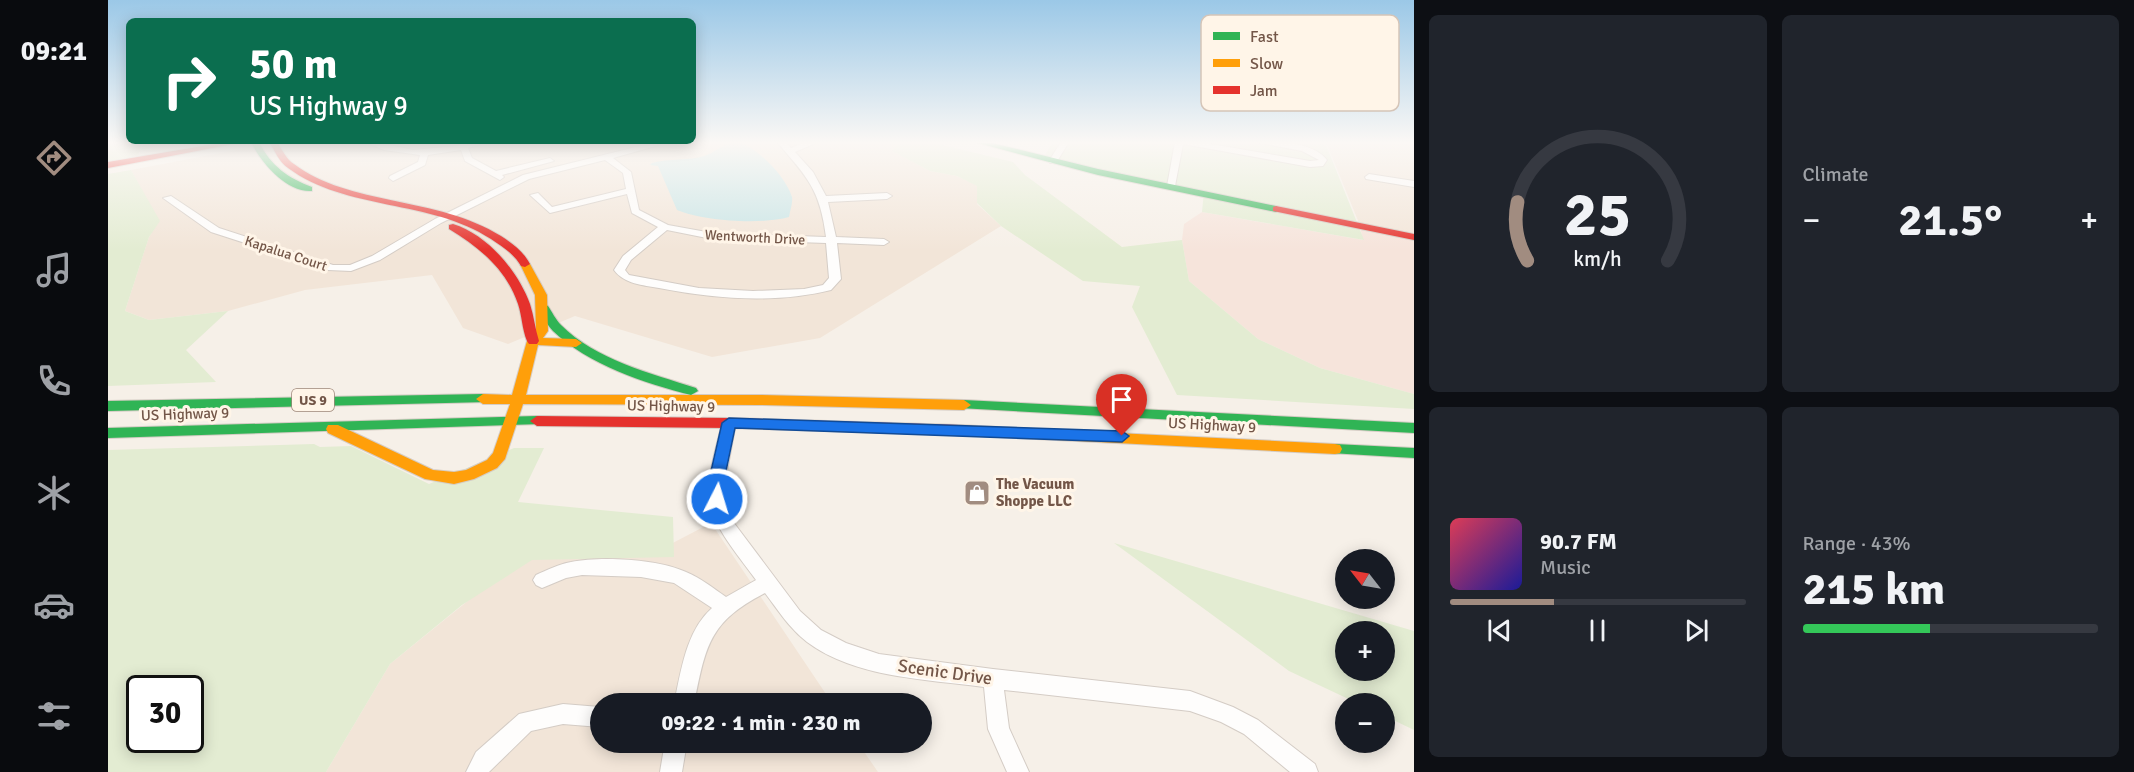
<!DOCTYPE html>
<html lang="en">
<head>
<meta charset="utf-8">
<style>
	:root { --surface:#171b24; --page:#20242c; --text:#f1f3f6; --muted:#9ea1a6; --line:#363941; --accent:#a18c80 }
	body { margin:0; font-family:Signika,sans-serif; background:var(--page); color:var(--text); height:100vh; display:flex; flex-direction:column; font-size:22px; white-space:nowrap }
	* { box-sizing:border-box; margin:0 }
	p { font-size:20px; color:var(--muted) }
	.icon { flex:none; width:33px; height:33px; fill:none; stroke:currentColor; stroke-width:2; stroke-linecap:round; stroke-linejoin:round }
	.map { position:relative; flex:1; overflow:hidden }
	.panel { display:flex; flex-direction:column; gap:15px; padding:15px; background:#0d0f14; width:720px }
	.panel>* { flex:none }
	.top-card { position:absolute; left:18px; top:18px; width:570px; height:126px; border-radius:9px; box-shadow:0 3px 15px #0003; background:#0b6e4f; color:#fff; overflow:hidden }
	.needle { width:39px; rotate:301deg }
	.tools { position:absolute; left:1227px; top:549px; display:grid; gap:12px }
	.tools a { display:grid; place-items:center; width:60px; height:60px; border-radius:50%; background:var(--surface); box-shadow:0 3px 15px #0003; font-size:30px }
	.speed { position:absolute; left:18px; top:675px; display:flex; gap:12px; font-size:30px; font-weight:700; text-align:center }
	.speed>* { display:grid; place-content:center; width:78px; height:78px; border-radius:50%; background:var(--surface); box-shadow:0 3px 15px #0003; line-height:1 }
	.speed .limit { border:3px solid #111; border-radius:9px; background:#fff; color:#111 }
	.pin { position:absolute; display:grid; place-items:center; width:51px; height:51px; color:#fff; margin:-62px -26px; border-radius:50% 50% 50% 0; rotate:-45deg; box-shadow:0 0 6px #0007 }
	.pin .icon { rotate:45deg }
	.me { position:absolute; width:66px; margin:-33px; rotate:5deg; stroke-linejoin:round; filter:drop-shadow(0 0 4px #0008) }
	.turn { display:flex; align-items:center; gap:21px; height:126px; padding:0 24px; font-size:27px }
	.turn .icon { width:78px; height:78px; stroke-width:2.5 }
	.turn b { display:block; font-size:42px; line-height:51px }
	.big { font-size:45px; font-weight:800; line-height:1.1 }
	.panel .tile { flex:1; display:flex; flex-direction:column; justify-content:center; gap:9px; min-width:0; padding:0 21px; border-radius:9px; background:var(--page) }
	.panel .dial { align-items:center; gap:0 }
	.dial svg { height:156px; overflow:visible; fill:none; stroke:var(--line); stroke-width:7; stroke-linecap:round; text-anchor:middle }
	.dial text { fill:var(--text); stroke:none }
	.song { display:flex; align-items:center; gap:18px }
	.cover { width:72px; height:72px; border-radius:9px; background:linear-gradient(135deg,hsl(350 70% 55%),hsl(240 70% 35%)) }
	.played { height:6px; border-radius:3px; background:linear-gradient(90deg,var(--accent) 35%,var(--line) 35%) }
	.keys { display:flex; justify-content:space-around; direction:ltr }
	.heat { display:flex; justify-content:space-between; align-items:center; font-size:33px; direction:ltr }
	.charge { height:9px; border-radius:4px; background:linear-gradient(90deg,#34c759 43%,var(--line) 0) }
	.panel .tiles { flex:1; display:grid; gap:15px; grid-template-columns:repeat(2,1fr) }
	.trip { position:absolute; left:482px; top:693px; width:342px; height:60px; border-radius:30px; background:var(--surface); box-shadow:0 3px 15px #0003; font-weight:800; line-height:60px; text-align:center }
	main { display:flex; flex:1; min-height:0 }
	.menu { display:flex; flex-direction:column; width:108px; justify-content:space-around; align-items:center; background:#090b0e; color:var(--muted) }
	.menu .icon { width:42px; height:42px }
	.menu .selected { color:var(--accent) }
	.menu b { font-size:27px; color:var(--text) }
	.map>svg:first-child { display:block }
	.residential { fill:#f2e5d8 }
	.commercial { fill:#f6e4db }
	.green { fill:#e3ecd2; fill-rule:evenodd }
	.water { fill:#c9e5e6 }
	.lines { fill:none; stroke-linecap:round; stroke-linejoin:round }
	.street-casing { stroke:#d4ccc5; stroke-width:2 }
	.fast-casing { stroke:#d5ccc4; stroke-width:2 }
	.slow-casing { stroke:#d5ccc4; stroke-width:2 }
	.jam-casing { stroke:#d5ccc4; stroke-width:2 }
	.street { fill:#fefdfc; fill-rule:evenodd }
	.fast { fill:#30b455; fill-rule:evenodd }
	.slow { fill:#ff9f0a; fill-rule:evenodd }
	.jam { fill:#e5322d; fill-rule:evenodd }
	.route { fill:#1a73e8; stroke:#114b97; stroke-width:1.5 }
	.labels { text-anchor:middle; stroke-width:6; stroke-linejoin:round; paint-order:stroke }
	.far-street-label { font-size:14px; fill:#735648; stroke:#fff5e8 }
	.shield { fill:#fff5e8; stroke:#9d8678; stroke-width:1.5 }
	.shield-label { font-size:14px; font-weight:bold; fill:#735648 }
	.street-label { font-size:15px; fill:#735648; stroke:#fff5e8 }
	.poi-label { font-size:15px; font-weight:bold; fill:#735648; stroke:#fff5e8; text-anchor:start }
	.near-street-label { font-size:18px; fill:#735648; stroke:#fff5e8 }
	.key { fill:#fff5e8; stroke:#d5c5b8; stroke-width:1.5 }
	.key-label { font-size:16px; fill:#735648 }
</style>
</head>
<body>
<main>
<nav class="menu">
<b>09:21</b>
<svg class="icon selected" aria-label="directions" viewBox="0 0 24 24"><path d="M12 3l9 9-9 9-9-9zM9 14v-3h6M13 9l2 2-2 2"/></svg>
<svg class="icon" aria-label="music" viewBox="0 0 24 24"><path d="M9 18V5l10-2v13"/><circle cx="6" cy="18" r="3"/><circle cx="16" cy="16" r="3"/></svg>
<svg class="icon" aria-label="phone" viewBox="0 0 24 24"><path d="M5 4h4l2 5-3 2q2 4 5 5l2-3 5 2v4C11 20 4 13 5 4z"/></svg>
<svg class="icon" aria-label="climate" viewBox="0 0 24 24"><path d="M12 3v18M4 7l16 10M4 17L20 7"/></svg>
<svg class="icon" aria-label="car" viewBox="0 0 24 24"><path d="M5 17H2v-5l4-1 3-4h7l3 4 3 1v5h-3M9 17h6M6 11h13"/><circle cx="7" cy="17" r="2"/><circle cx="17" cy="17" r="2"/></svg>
<svg class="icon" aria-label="filters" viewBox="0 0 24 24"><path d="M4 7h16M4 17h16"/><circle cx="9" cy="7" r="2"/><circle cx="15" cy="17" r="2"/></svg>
</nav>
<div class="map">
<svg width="1306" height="772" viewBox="0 0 1306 772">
	<rect width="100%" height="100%" fill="#f6f0e8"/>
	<g class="residential">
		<path d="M193,142H792L785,151L822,171L849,176L870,186L869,204L893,226L712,338L604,357L467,316L400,344L355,328L324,275L197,290L120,311L41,320L17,311L41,237L51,221L23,170L134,149Z"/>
		<path d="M1218,142H1306V235L1251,223Z"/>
		<path d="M603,523L724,703L492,704V742L750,743L770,772H218L282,664L440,536L559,546Z"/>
	</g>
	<path class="commercial" d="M1094,212L1255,240L1251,223L1306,235V394L1212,368L1150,339L1081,281L1074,240L1076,224Z"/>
	<g class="green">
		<path d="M0,142H34L30,156L0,161Z"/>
		<path d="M792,142H822L905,162L917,175L1014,247L1074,240L1081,281L1150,339L1212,368L1306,394V409L1069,395L1024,307L1032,286L975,281L893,226L869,203V186L849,176L822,171L784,151Z"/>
		<path d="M945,142H1198L1218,145L1256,240L1094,212L1096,191L935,158Z"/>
		<path d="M23,170L52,221L41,237L17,311L41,320L120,311L78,350L108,382L0,386V174Z"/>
		<path d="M206,444L212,447L243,446L321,484L406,448H436L410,502L565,517L566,557L424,560L354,605L282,664L218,772H0V450ZM32,688H82V740H32Z"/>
		<path d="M1006,543L1306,631V730L1277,716L1276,704L1249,703L1181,671ZM1238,632H1276V670H1238Z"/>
	</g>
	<path class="water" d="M631,142C652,150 678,177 684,197C685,203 682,211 681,217C652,225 596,221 569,210L550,166L542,165L544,163C561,158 582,161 596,156C609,152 616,142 631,142Z"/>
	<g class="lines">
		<g class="street-casing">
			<g id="street">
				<path d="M257,142H268L305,150L348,146L351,145L350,142L359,144L382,142L360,148L364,158L388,171L442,158L446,161L394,175L396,177L392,180L357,161L353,150L320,155L317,165L285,181L281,178L282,176L310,162L312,155L276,150Z"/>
				<path d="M548,142H562L505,158L523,172L531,210L560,225L604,233L718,237C712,189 699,177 669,142H678L683,148L698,142H710L687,152L705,172L718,196L779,193L784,196L779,199L720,202L728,237L776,239L781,242L776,245L729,243L733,279L723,290C667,304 607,299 551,288C535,285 516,284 506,270L515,256L550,227L524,213L519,194L442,213L422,195L430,193L444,207L518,189L515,173L497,160L421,179L333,223L272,260L243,271L220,270L103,232L55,198L63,196L111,228L225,265H242L264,256L327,219L415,175ZM559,230L604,239L718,243L721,278L715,285L696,289L645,291L591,288L521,275L517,270L523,260Z"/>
				<path d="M953,142H961L948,163H942L941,161Z"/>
				<path d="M1067,142H1091L1202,161L1211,160L1194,151L1147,142C1170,142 1204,141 1219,160L1215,166L1202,167L1075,144L1067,186L1063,189L1059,186Z"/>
				<path d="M1261,174L1306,181V187L1258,179L1257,177Z"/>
				<path d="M621,418L628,423L619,471L617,499L623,519L692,611L713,630L738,643L771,654L885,669L1082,691L1125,707L1150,720L1207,764L1210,772H1182L1136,734L1113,722L1082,711L896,690L901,728L921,772H899L880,729L876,687C818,679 747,678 699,642C681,628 670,610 657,593C601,622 598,645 586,704H566C573,671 578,631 604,608L566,583L533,577L474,575L458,578L434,588L428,585L425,580L428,575C439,570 451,564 463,562C493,556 550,559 578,572C593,578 605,588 618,597L648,580C631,556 607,530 601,501C598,479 609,445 614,423Z"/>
				<path d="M455,704L492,707V727L455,724L423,731L381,772H358L368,752L411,714Z"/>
				<path d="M557,742H579L574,772H552Z"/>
			</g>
		</g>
		<g class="fast-casing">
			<g id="fast">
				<path d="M143,142H151C163,166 180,178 204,187V191C179,193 153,163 143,142Z"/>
				<path d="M866,142H880L990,169L1168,206L1173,209L1168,212L990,175Z"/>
				<path d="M436,304L440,306C444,312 448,320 453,325C488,360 542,373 588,388L590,391L583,395C536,383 481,365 445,331C439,325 435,316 430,308Z"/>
				<path d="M375,394L382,399L380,402L0,411V401Z"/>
				<path d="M856,400L1306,423V433L851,408L849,405L851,402Z"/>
				<path d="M429,416L434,418L436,421L434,424L0,438V428Z"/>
				<path d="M1227,444L1306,448V458L1222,453L1220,449L1222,445Z"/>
			</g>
		</g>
		<g class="slow-casing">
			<g id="slow">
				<path d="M417,261L422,264L439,295L440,331L435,338L468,339L474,343L468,347L430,345L418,395H653L856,400L863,405L856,410L653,405L415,404L397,459L389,468L366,479L346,484L317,479L220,433L218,429L220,425H230L325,470L346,472L358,470L379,460L385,453L402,404H375L368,399L375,394L404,395L419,341L428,330L427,295L412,264Z"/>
				<path d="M851,425L1227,444L1232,445L1234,449L1232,453L1227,454L851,435L846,434L844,430L846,426Z"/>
			</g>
		</g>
		<g class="jam-casing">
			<g id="jam">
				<path d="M118,142H136L0,168V162Z"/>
				<path d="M161,142H169C174,149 178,159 186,164C241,206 329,196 393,236C405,244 415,251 422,264L417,267L413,266C406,254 395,247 383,239C322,199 238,211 180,168C171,162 167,151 161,142Z"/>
				<path d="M1168,206L1306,234V240L1165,211V207Z"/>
				<path d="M345,224C380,235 410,271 422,304C426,316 427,329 431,341L429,344H421L419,341C414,329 414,316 410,304C398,269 372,248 341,229V225Z"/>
				<path d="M429,416L621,418L851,425L856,426L858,430L856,434L851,435L621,428L429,426L422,421Z"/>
			</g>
		</g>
		<use href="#street" class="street"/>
		<use href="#fast" class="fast"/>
		<use href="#slow" class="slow"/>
		<use href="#jam" class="jam"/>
	</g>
	<linearGradient id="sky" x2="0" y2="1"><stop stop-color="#9bc8e7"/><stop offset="0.57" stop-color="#fbf8f5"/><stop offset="1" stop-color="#fbf8f5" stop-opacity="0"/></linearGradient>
	<rect width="1306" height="250" fill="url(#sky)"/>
	<path class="route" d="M621,418L1014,431L1021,436L1014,442L627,428L618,471L617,499L609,505L600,499L603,471L614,423Z"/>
	<defs>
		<g id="shop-square" transform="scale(1.35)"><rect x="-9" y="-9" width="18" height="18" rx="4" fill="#a18c80" stroke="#fff5e8"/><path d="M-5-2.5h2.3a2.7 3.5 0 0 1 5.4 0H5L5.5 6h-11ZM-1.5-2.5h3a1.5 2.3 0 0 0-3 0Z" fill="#fff"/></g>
	</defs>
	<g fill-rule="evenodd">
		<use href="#shop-square" x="869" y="493"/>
	</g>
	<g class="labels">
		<g class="far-street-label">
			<text transform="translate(647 237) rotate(3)" y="5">Wentworth Drive</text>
			<text transform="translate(178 253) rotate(18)" y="5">Kapalua Court</text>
		</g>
		<rect class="shield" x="184" y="389" width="42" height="22" rx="4.5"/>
		<g class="shield-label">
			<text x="205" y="405">US 9</text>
		</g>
		<g class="street-label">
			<text transform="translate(563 406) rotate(1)" y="5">US Highway 9</text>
			<text transform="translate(77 414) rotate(-2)" y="5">US Highway 9</text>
			<text transform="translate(1104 425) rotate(3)" y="5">US Highway 9</text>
		</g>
		<g class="poi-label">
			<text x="888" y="489">The Vacuum<tspan x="888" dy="17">Shoppe LLC</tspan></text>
		</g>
		<g class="near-street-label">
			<text transform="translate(837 672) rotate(8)" y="6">Scenic Drive</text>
		</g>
	</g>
	<rect x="1093" y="15" width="198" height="96" rx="9" class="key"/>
	<rect x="1105" y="32" width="27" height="8" fill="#30b455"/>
	<rect x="1105" y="59" width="27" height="8" fill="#ff9f0a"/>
	<rect x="1105" y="86" width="27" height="8" fill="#e5322d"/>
	<g class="key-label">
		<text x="1142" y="42">Fast</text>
		<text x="1142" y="69">Slow</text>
		<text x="1142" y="96">Jam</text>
	</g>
</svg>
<div class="tools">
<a><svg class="needle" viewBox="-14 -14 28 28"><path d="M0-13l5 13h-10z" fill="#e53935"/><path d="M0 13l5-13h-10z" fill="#9ea1a6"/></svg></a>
<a>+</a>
<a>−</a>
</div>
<div class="speed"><div class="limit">30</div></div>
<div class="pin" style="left:1014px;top:436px;background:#d93025"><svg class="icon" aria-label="arrive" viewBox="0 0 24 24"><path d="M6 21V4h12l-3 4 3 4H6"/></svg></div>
<svg class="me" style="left:609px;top:499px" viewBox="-20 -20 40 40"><circle r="17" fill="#1a73e8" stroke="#fff" stroke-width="3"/><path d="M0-11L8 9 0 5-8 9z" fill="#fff"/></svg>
<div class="trip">09:22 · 1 min · 230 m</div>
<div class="top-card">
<div class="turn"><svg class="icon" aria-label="right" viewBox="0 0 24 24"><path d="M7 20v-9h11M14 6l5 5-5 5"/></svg><div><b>50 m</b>US Highway 9</div></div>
</div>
</div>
<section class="panel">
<div class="tiles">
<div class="tile dial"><svg viewBox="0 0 100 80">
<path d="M14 69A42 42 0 1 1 86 69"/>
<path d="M14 69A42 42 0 0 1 9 39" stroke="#a18c80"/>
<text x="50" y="56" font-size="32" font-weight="700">25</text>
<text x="50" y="72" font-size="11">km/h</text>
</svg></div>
<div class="tile"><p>Climate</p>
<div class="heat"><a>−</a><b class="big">21.5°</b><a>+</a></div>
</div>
<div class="tile">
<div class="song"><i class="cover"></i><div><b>90.7 FM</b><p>Music</p></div></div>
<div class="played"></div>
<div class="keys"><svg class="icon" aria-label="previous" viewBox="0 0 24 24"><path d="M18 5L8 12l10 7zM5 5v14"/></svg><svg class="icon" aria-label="pause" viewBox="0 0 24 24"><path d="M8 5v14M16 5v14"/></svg><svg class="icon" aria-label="next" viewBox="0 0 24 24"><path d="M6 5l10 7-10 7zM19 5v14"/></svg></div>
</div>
<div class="tile"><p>Range · 43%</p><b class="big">215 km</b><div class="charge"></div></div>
</div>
</section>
</main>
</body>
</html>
